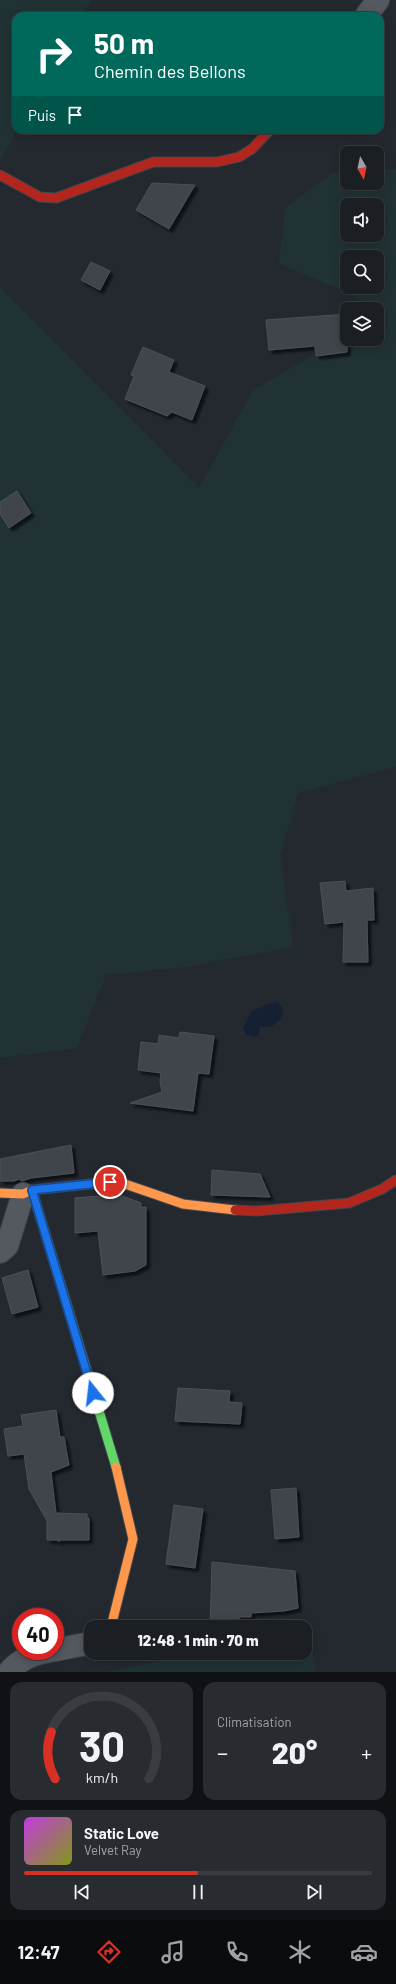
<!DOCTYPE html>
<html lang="fr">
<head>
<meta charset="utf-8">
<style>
	:root { --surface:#1b1f24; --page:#282c31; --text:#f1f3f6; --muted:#a0a2a6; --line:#393d41; --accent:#d93025 }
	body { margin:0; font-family:Barlow,sans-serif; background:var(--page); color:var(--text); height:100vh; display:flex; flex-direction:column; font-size:15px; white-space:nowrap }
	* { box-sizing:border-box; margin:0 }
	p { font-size:13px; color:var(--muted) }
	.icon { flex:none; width:22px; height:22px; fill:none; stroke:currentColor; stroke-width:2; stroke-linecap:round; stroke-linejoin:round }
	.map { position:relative; height:1672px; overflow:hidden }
	.drawer { display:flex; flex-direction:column; gap:10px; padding:10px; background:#0f1114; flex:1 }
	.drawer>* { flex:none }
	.guide { position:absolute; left:12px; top:12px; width:372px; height:122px; border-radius:12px; box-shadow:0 2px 10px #0003,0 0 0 1px var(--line); background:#00695c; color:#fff; overflow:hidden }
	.needle { width:26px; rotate:171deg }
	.controls { position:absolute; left:340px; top:146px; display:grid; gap:8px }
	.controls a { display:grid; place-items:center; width:44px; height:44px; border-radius:8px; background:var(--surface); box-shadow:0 2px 10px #0003,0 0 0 1px var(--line); font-size:20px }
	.speed { position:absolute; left:12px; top:1608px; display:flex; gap:8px; font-size:20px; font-weight:700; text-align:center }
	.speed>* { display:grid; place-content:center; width:52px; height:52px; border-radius:50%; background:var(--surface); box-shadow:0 2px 10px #0003,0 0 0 1px var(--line); line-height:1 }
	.speed .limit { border:6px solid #d22; background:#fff; color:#111 }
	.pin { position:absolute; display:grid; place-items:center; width:34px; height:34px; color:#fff; margin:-17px; border:2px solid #fff; border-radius:50%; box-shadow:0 1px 4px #0007 }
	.me { position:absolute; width:44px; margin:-22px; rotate:344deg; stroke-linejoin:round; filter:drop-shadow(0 0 3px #0008) }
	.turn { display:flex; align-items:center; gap:14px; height:84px; padding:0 16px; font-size:18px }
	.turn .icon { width:52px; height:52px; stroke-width:2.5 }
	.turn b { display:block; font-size:28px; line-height:34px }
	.then { display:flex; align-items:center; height:38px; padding:0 16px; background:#0003; gap:8px; font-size:15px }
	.big { font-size:30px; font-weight:800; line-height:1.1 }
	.drawer .tile { flex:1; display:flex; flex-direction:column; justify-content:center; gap:6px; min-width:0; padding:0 14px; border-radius:12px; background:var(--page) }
	.drawer .dial { align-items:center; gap:0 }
	.dial svg { height:104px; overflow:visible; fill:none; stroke:var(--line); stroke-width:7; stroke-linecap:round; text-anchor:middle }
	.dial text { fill:var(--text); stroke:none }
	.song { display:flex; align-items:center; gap:12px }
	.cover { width:48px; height:48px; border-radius:6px; background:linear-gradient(135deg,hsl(290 70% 55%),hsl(70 70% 35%)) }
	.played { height:4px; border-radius:2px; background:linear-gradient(90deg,var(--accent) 50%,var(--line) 50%) }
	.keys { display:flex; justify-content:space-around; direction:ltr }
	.heat { display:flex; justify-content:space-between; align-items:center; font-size:22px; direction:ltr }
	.drawer .tiles { flex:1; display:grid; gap:10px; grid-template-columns:1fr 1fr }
	.tile:last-child { grid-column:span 2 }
	.trip { position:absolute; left:84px; top:1620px; width:228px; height:40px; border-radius:12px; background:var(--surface); box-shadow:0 2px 10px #0003,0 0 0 1px var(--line); font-weight:800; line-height:40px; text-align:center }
	.tabs { display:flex; height:64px; justify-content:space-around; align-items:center; background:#0b0c0e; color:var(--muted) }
	.tabs .icon { width:28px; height:28px }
	.tabs .current { color:var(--accent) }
	.tabs b { font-size:18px; color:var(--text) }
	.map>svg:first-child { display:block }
	.green { fill:#213235; fill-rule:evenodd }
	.water { fill:#152032 }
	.building { fill:#3f444b; stroke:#4b5058; filter:url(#shadow) }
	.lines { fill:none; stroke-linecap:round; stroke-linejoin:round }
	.street-casing { stroke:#41454d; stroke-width:24 }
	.fast-casing { stroke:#41454d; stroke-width:11 }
	.slow-casing { stroke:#41454d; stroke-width:11 }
	.jam-casing { stroke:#41454d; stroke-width:11 }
	.street { stroke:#54585f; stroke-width:22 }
	.fast { stroke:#63d668; stroke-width:9 }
	.slow { stroke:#ff974d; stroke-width:9 }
	.jam { stroke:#b3261e; stroke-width:9 }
	.route-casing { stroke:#114b97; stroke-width:10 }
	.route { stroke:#1a73e8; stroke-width:7 }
</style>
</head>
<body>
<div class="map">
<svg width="396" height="1672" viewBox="0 0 396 1672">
	<defs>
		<filter id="shadow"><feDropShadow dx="3.5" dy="3.5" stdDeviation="1" flood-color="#0009"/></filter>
	</defs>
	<rect width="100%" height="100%" fill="#242930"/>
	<g class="green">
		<path d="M0,0H91L82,16H16L17,130L0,160Z"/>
		<path d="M396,169V767L298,793L280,855L293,947L185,967L106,975L77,1048L0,1058V287L199,488L253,390L347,336V339H377V319L386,313L333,286L279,264L285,208L332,173L347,172V183H377V170ZM347,205H377V235H347ZM347,257H377V287H347Z"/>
		<path d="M310,1629L315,1672H105L197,1653H305V1631Z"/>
	</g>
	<path class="water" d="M278,1002L283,1009L281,1019L271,1027H260L258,1037L246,1035L243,1027L253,1010C263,1008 265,1003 278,1002Z"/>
	<g class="building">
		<path d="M152,183L195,185L169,229L136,210Z"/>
		<path d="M91,262L110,271L100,290L81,280Z"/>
		<path d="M347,314V352L316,356L315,346L269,350L266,320Z"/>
		<path d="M143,347L174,360L169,372L205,386L192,420L172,412L167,416L125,399L134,376L131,375Z"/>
		<path d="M17,491L31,513L9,528L0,514V502Z"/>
		<path d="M345,881L346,891L373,888L374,920H367L368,962H343L344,922L325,924L320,883Z"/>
		<path d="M180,1032L214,1036L209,1074L198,1073L193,1111L130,1103L162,1092L160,1082L161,1073L138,1070L141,1042L158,1044L159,1035L179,1038Z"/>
		<path d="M71,1145L74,1173L31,1178L22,1181L19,1179L14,1181H0V1159Z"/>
		<path d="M212,1170L260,1174L270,1197L211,1195Z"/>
		<path d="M110,1195L122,1196L141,1203V1207H146V1265L135,1271L103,1275L98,1231L75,1233V1198Z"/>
		<path d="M28,1270L38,1307L12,1314L2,1278Z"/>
		<path d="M178,1388L230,1391L229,1402L242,1403L240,1424L175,1421Z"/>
		<path d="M56,1410L60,1437H64L69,1465L51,1472L56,1513L87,1514V1518H89V1540H59V1542L58,1540H47V1521L29,1489L24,1454L8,1456L4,1429L23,1426L21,1415Z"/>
		<path d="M296,1488L299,1537L275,1539L271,1490Z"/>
		<path d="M174,1505L203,1509L195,1568L166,1564Z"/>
		<path d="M212,1562L295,1571L298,1608L284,1611L251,1613V1617H239V1623L210,1627Z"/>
	</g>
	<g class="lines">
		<g class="street-casing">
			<g id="street">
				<path d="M366,16L378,0"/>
				<path d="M0,1252L7,1246L23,1194"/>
				<path d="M55,1650L91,1643"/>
				<path d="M9,1672C20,1659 33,1654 49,1651"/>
			</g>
		</g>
		<g class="fast-casing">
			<path id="fast" d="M32,1190L116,1467"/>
		</g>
		<g class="slow-casing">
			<g id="slow">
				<path d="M0,1193L23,1194L32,1190L110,1182L125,1184L183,1204L235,1210"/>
				<path d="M111,1627L133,1539L116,1467"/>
			</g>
		</g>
		<g class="jam-casing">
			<g id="jam">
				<path d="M0,175L40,197L56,198L153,162H217L239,157L252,149L270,130"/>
				<path d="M235,1210L257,1211L349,1203L382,1189L396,1180"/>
			</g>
		</g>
		<use href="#street" class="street"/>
		<use href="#fast" class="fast"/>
		<use href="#slow" class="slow"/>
		<use href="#jam" class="jam"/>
	</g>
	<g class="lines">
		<g class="route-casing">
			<path id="route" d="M93,1393L32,1190L110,1182"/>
		</g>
		<use href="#route" class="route"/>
	</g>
</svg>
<div class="controls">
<a><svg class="needle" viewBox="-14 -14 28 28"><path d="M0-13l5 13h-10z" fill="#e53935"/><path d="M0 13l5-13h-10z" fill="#a0a2a6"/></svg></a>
<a><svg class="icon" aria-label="sound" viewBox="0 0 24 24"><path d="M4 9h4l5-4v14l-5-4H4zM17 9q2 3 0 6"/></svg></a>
<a><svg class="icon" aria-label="search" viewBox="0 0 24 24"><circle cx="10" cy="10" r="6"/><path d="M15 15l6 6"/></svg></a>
<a><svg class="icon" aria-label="layers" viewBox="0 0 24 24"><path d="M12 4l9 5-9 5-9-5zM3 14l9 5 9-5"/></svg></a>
</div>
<div class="speed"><div class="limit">40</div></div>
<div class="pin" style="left:110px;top:1182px;background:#d93025"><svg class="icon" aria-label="arrive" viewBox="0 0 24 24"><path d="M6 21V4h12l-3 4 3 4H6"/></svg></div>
<svg class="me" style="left:93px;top:1393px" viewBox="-20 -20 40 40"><circle r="19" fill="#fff"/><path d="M0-13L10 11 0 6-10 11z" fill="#1a73e8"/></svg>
<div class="trip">12:48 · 1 min · 70 m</div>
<div class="guide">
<div class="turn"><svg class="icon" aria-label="right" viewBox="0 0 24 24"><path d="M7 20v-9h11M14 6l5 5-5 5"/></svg><div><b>50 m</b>Chemin des Bellons</div></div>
<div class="then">Puis<svg class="icon" aria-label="arrive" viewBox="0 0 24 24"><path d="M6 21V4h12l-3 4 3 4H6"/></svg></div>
</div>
</div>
<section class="drawer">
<div class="tiles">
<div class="tile dial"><svg viewBox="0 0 100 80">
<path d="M14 69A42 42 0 1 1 86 69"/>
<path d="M14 69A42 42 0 0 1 11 33" stroke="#d93025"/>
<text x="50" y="56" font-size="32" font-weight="700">30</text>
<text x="50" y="72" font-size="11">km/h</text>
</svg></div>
<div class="tile"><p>Climatisation</p>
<div class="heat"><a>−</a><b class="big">20°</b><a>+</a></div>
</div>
<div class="tile">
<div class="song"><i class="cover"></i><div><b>Static Love</b><p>Velvet Ray</p></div></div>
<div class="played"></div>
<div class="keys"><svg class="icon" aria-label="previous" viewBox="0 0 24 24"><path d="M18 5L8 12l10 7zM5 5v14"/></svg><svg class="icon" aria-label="pause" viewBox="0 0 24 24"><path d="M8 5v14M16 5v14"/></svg><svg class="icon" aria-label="next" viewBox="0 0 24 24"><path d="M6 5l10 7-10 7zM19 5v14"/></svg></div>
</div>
</div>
</section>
<nav class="tabs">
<b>12:47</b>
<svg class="icon current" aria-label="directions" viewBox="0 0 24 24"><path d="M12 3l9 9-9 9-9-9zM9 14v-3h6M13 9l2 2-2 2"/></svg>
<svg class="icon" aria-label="music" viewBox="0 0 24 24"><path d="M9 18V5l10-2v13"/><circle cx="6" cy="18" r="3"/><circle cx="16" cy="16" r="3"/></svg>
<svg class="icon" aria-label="phone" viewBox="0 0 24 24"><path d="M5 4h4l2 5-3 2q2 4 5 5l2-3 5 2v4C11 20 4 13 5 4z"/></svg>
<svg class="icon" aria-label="climate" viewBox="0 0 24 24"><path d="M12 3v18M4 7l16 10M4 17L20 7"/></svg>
<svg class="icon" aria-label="car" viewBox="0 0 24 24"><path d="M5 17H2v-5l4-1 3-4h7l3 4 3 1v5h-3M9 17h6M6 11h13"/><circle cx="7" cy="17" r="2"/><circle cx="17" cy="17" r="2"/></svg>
</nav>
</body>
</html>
